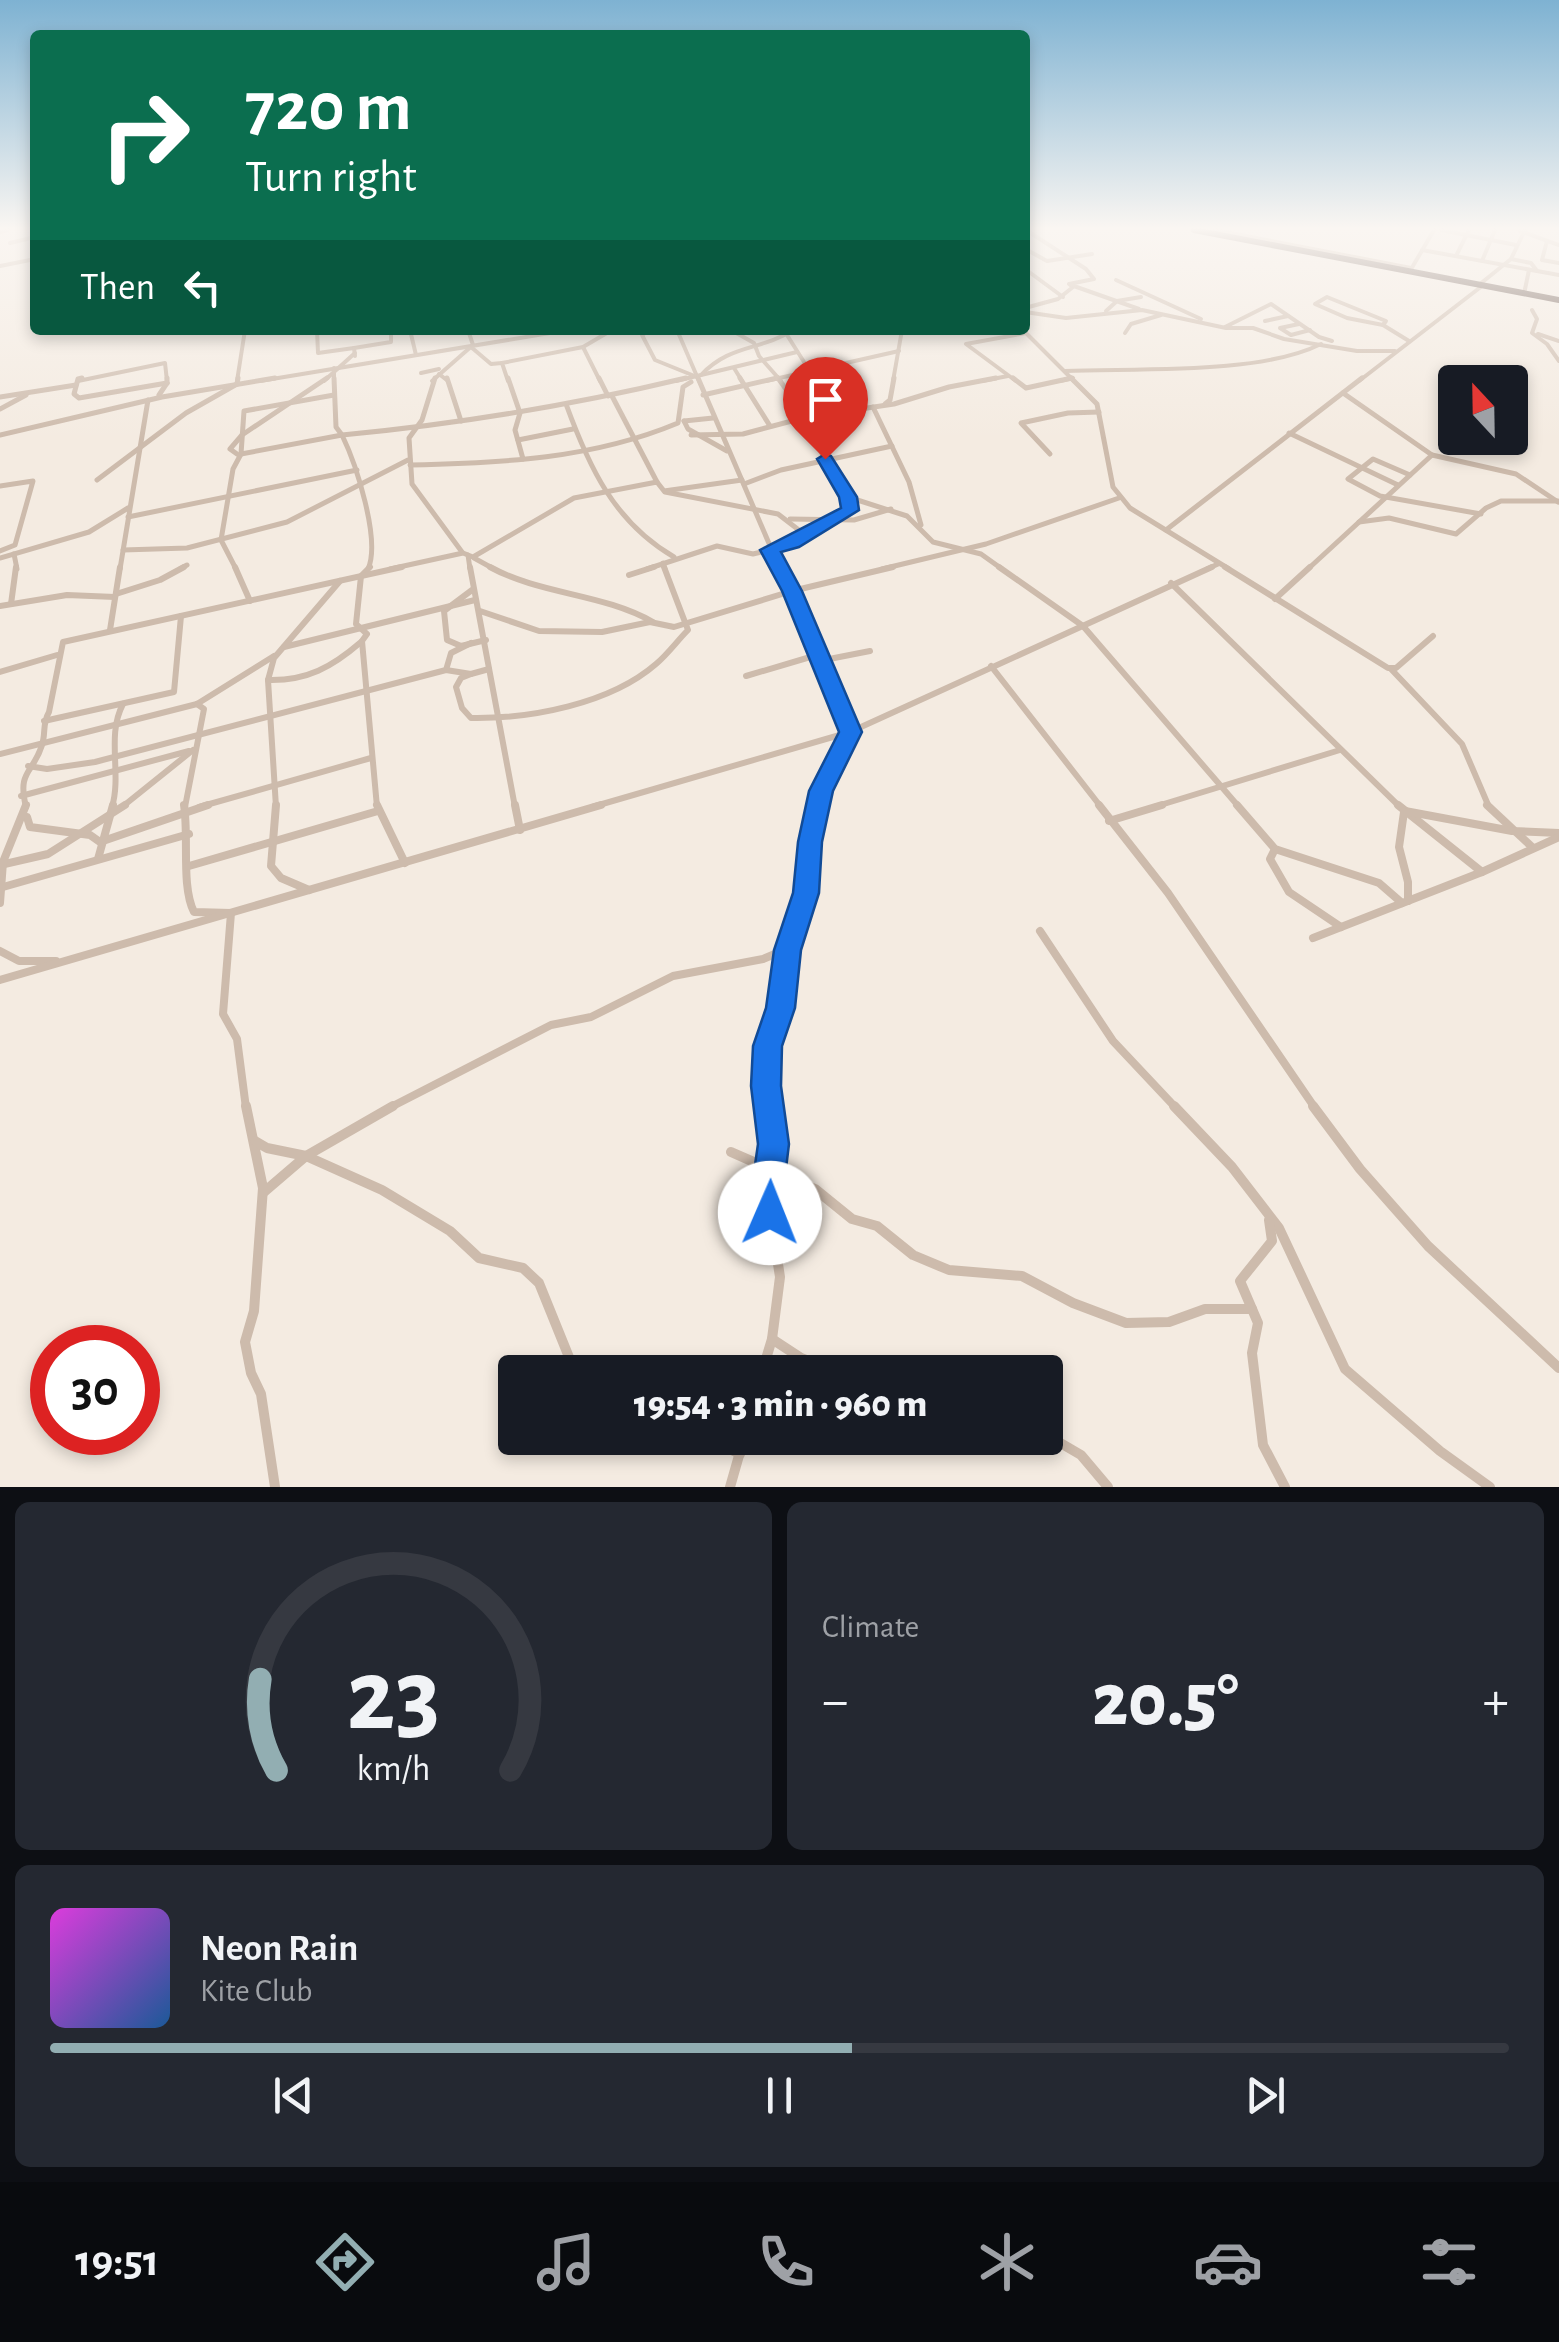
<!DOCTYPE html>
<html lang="en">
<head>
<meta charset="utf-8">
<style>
	:root { --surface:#171b24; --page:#242831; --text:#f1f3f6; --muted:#9ea1a6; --line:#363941; --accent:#92aeb2 }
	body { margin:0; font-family:"Alegreya Sans",sans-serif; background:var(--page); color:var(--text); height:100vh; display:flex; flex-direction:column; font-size:38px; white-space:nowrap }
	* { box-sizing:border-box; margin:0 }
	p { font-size:32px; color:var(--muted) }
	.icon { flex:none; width:55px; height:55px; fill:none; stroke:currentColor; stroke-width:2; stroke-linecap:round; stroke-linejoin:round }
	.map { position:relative; height:1487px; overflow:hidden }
	.drawer { display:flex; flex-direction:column; gap:15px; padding:15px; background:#0d0f14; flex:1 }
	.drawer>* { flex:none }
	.top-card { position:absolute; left:30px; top:30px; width:1000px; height:305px; border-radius:10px; box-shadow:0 5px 15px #0003; background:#0b6e4f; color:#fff; overflow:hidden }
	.needle { width:65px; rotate:338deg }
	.tools { position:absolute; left:1438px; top:365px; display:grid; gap:20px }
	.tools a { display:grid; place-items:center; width:90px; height:90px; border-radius:10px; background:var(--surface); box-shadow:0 5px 15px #0003; font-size:50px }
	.speed { position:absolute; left:30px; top:1325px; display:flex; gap:20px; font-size:50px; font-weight:700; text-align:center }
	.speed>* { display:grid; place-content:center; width:130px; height:130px; border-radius:50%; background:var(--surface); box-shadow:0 5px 15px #0003; line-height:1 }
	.speed .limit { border:15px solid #d22; background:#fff; color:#111 }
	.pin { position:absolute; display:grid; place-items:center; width:85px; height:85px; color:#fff; margin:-102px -42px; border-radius:50% 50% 50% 0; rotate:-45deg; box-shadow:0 0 10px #0007 }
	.pin .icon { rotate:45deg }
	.me { position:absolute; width:110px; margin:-55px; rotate:1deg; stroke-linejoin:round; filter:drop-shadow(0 0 8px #0008) }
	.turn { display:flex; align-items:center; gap:35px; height:210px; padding:0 50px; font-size:45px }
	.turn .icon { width:130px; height:130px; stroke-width:2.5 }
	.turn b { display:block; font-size:70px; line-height:85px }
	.then { display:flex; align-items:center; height:95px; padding:0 50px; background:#0003; gap:20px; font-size:38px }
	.big { font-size:75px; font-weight:800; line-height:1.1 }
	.drawer .tile { flex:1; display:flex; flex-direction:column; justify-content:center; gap:15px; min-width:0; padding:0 35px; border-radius:15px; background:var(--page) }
	.drawer .dial { align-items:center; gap:0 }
	.dial svg { height:260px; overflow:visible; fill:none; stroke:var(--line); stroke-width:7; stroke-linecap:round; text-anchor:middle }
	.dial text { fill:var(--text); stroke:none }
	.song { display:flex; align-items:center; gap:30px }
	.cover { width:120px; height:120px; border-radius:15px; background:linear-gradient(135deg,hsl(300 70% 55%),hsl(210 70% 35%)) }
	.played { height:10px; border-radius:5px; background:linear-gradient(90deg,var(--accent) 55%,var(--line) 55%) }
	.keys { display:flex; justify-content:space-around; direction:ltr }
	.heat { display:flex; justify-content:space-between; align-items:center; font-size:55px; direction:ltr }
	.drawer .tiles { flex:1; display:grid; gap:15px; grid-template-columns:1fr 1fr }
	.tile:last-child { grid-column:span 2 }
	.trip { position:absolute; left:498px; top:1355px; width:565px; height:100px; border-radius:10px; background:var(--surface); box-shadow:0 5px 15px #0003; font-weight:800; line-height:100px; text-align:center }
	.tab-bar { display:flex; height:160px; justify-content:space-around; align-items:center; background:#090b0e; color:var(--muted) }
	.tab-bar .icon { width:70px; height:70px }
	.tab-bar .active { color:var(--accent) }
	.tab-bar b { font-size:45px; color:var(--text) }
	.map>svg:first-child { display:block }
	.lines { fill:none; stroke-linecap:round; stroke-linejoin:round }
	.minor-far4 { stroke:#cdbbac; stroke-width:4 }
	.minor-far3 { stroke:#cdbbac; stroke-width:5 }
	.minor-far2 { stroke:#cdbbac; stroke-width:6 }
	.minor-far1 { stroke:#cdbbac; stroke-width:8 }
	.minor { stroke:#cdbbac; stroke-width:10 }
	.trunk { stroke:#6c584f; stroke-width:6 }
	.route { fill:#1a73e8; stroke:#114b97; stroke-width:2.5 }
</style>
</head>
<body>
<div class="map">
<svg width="1559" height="1487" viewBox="0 0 1559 1487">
	<rect width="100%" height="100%" fill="#f4ebe1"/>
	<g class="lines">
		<g class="minor-far4">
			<path d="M1215,230L1411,268"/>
			<path d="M1441,230L1516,245"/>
			<path d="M1520,231L1559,245"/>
			<path d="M0,232L8,230"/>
			<path d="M1547,241L1542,260L1559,263"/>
			<path d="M10,243L35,237"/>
			<path d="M1422,250L1559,275"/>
			<path d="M1029,251L1047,261L1092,254"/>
			<path d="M1456,256L1469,230"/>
			<path d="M1511,259L1531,263L1537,271"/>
			<path d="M1482,261L1495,230"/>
			<path d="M0,266L35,259"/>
			<path d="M1025,269L1063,297"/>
			<path d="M1410,271L1434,230"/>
			<path d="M1116,280L1201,319"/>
			<path d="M1480,284L1511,259L1525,230"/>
			<path d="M1071,285L1139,309"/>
			<path d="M1524,294L1529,270"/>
			<path d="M1327,297L1386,321L1383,325L1347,318L1315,304Z"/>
			<path d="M1025,308L1058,299L1073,287L1069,284L1094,279L1086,269L1026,230"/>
			<path d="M1532,310L1537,319L1532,333L1547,344L1559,361"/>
			<path d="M1106,311L1117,301L1141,297"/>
			<path d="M1025,312L1066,318L1142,310L1226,328H1253L1284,339L1357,351H1395"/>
			<path d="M1265,321L1288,316"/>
			<path d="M1299,324L1280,328L1291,335L1310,330"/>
			<path d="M1383,325L1409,341"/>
			<path d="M1225,327L1271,304L1319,337L1332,341"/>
			<path d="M317,330L318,353L354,348"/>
			<path d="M410,330L416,355"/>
			<path d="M649,330L642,335L655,360L697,377"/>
			<path d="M677,330L699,381"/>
			<path d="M731,330L754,343L759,356L781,381"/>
			<path d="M1023,330L1074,381"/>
			<path d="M1125,333L1131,324L1161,315"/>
			<path d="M1538,334L1559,341"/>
			<path d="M787,335L816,381"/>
			<path d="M471,347L491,364L502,363"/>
			<path d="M583,347L600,381"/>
			<path d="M355,356L354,348L391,342V330"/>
			<path d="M334,368V381"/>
			<path d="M734,368L742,381"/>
			<path d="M1065,371C1136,368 1259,375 1321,344"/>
			<path d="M421,373L439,369"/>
			<path d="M439,374L448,381"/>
			<path d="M701,375C730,344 760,351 793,330"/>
			<path d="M78,381L165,363L167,381"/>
			<path d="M237,381L245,330"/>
			<path d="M260,381L568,330"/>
			<path d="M324,381L355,353"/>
			<path d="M432,381L473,345L468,330"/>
			<path d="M508,381L502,363L583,347L612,330"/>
			<path d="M676,381L797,352"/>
			<path d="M766,381L899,351"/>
			<path d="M893,381L902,330"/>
			<path d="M982,381L1008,376"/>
			<path d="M1016,381L966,344L1026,333"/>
			<path d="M1060,381L1073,378"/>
			<path d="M1359,381L1482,286"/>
		</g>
		<g class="minor-far3">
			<path d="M82,378L78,379L74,394L79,398L167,383"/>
			<path d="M435,378L422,420L409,438L412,484L462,552"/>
			<path d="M447,378L461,421"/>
			<path d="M508,378L520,413L515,430L523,459"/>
			<path d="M599,378L608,396"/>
			<path d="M698,378L780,569"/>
			<path d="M740,378L770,426"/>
			<path d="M814,378L836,413"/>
			<path d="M1013,378L1026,388L1072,378"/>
			<path d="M1071,378L1097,404L1113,487L1130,508L1229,569"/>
			<path d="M167,383V378"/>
			<path d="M159,395L167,383"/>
			<path d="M703,395L777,378"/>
			<path d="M612,396L657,482"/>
			<path d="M0,397L76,385"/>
			<path d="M566,404C589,467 614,522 674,557"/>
			<path d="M885,404L890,400L894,378"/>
			<path d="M873,407L909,482L921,525"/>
			<path d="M0,409L26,395"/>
			<path d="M684,421L688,429L727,451"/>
			<path d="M684,421L713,418"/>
			<path d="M1289,433L1398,485"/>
			<path d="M0,435L162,397L275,378"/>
			<path d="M691,435L743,434L807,417L894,404L949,387L996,378"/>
			<path d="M518,440L573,429"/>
			<path d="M237,454L230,449L242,435L327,378"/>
			<path d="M241,454L342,435L336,427L334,378"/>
			<path d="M1050,454L1021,423L1068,413L1099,412"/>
			<path d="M1432,455L1516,474L1558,502"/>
			<path d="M410,465C502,463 592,459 678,423L683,387L691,382"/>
			<path d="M1410,475L1373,459L1348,479L1380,496L1481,514"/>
			<path d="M97,480L186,413L237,384L238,378"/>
			<path d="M744,484L781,470L892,446"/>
			<path d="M0,486L33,481L15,545L0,551"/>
			<path d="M665,492L778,514L804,534"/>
			<path d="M848,497L907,516L933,542L981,554L1002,569"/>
			<path d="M128,517L357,470"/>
			<path d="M790,519L854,520L891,509"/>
			<path d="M1359,522L1389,518L1456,534L1486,508L1501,501H1558"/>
			<path d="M1166,530L1362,378"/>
			<path d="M123,550L187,548L287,522L408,460"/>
			<path d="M14,554L17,569"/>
			<path d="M468,555L473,557L574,498L657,482L664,491L742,480"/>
			<path d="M0,558L89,532L128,508"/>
			<path d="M474,558L494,569"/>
			<path d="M663,563L665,569"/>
			<path d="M120,569L148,400"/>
			<path d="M180,569L187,565"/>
			<path d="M236,569L221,540L233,469L241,454L244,411L334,395"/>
			<path d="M368,569C381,540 356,464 342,435C458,424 573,405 686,378"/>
			<path d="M390,569L463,553L468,555L470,569"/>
			<path d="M647,569L717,546L753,554L770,550L793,542L850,510L800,409L778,378"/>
			<path d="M882,569L986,544L1119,498"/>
			<path d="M1207,569L1218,564"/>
			<path d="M1308,569L1432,455L1343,393"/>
		</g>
		<g class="minor-far2">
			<path d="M235,567L250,601"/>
			<path d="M370,567L361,576L356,624L367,634L362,641L377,807"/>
			<path d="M470,567L515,807"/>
			<path d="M490,567C541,595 602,593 653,622"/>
			<path d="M779,567L850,732L821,791L818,807"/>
			<path d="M999,567L1083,626L1239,807"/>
			<path d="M1225,567L1388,668H1396L1433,636"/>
			<path d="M629,575L654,567"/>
			<path d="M1171,583L1400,807"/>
			<path d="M472,590L444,611L447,640L461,646L486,640"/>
			<path d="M116,594L160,580L184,567"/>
			<path d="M1275,599L1310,567"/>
			<path d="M11,604L16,567"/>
			<path d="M0,606L67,595L115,597"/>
			<path d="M480,611L539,631L602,632L650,622L674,627L792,591L893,567"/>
			<path d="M110,630L120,567"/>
			<path d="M284,647L475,600"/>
			<path d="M819,661L870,651"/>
			<path d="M991,666L1101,807"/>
			<path d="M1391,669L1462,744L1489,807"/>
			<path d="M446,670L471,674L489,669"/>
			<path d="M0,672L57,655"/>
			<path d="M471,674L461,678L456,687L462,708L471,718C530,719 610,704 656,664C668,654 677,641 688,630L664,567"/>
			<path d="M746,676L817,655"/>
			<path d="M268,680C307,681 332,667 361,642"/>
			<path d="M44,721L174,692L181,616"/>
			<path d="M0,754L197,704L274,656"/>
			<path d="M28,766L47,769L95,762L446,670L451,653L471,643"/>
			<path d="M21,796L189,751"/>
			<path d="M26,807C17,770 33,774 42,745C46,733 42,724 49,712L63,642L402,567"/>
			<path d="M112,807C122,773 106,736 123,704"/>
			<path d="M122,807L193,750"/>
			<path d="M185,807L204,709L197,704"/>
			<path d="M199,807L371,758"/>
			<path d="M276,807L268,680L274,658L340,581"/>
			<path d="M592,807L850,732L1212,567"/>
			<path d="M1154,807L1340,750"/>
		</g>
		<g class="minor-far1">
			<path d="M184,805C189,837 181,887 194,912L231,913L223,1014L237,1039L246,1108"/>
			<path d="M276,805L271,866L281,878L309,890"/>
			<path d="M377,805L405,863"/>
			<path d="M515,805L520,830"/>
			<path d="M1099,805L1168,893L1315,1108"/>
			<path d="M1237,805L1275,849L1379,883L1402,903"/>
			<path d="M1398,805L1482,872"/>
			<path d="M1487,805L1532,847"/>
			<path d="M1405,811L1512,831L1559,833"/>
			<path d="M1404,812L1399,847L1408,882V901"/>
			<path d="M27,817L30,827L90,835L100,842L208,805"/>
			<path d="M1109,821L1162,805"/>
			<path d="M1275,849L1270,859L1289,892L1341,927"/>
			<path d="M98,859L113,805"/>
			<path d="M0,865L48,854L125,805"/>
			<path d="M189,866L378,811"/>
			<path d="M3,887L189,834"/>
			<path d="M0,903L3,862L26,805"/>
			<path d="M1040,931L1113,1041L1176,1108"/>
			<path d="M1313,938L1482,872L1559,837"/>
			<path d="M0,951L19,961H56"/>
			<path d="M0,980L601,805"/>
			<path d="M389,1108L551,1025L591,1017L673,976L763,959L789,948"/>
			<path d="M769,1108L765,1062L780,1008L787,953L805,897L818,805"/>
		</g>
		<g class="minor">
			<path d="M246,1106L263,1188L254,1311L245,1342L251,1373L261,1394L275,1487"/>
			<path d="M1174,1106L1232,1167L1279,1228L1345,1369L1440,1451L1490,1487"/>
			<path d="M1313,1106L1360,1169L1428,1246L1559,1368"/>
			<path d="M255,1141L267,1148L306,1156L382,1190L450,1231L479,1258L523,1268L539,1283L575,1372"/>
			<path d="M731,1152L815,1189L852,1219L877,1226L913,1255L949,1270L1022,1276L1073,1303L1126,1323L1169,1322L1205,1309H1252"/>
			<path d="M264,1192L306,1156L393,1106"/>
			<path d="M1269,1220L1272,1241L1240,1281L1258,1323L1252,1353L1263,1445L1285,1487"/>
			<path d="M772,1339L801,1358L836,1372"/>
			<path d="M762,1372L772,1339L780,1277L767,1193L773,1144L769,1106"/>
			<path d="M1045,1434L1081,1455L1108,1487"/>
			<path d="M707,1438L740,1454"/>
			<path d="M730,1487L744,1438"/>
		</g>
		<path class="trunk" d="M1194,230L1559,300"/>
	</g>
	<linearGradient id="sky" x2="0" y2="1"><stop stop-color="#7eb2d2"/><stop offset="0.52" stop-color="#faf6f2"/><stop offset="1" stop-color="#faf6f2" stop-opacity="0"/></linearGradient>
	<rect width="1559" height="439" fill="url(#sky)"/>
	<path class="route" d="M825,454L831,456L857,497L859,510L799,547L781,552L802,591L862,732L833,791L822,842L819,893L801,950L795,1008L782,1046L781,1086L789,1144L783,1193L787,1213L782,1225L770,1229L759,1225L751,1193L758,1144L751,1086L753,1046L766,1008L774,950L793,893L798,842L809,791L839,732L782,591L760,550L841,508L839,497L817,459Z"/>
</svg>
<div class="tools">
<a><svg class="needle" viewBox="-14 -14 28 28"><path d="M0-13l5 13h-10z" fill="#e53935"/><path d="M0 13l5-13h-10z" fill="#9ea1a6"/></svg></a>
</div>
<div class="speed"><div class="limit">30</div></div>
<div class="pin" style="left:825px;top:459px;background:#d93025"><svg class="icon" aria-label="arrive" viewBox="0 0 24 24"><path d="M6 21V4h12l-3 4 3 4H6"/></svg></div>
<svg class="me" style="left:770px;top:1213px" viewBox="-20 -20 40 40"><circle r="19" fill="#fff"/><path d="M0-13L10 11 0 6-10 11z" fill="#1a73e8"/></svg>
<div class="trip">19:54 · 3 min · 960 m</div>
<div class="top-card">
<div class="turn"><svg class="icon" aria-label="right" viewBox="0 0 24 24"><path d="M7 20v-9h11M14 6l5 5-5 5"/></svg><div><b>720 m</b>Turn right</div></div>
<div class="then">Then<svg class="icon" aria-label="left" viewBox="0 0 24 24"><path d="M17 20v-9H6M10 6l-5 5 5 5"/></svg></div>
</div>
</div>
<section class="drawer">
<div class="tiles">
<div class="tile dial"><svg viewBox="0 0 100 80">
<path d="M14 69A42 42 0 1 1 86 69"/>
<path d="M14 69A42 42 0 0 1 9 41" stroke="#92aeb2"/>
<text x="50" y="56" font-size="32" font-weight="700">23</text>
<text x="50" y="72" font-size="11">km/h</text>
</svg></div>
<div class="tile"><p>Climate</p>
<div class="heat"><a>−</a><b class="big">20.5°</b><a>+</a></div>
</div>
<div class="tile">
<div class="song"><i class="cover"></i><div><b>Neon Rain</b><p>Kite Club</p></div></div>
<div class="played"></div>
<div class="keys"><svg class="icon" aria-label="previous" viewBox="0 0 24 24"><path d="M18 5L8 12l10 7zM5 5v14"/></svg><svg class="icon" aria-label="pause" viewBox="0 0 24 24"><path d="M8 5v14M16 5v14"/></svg><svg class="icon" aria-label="next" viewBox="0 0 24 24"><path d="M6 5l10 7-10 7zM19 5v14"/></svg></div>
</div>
</div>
</section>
<nav class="tab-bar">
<b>19:51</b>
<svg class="icon active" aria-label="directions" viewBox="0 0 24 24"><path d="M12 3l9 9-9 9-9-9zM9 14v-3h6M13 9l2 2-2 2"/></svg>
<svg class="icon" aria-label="music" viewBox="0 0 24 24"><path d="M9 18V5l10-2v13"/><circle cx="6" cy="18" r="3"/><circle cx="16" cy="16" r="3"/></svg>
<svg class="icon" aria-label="phone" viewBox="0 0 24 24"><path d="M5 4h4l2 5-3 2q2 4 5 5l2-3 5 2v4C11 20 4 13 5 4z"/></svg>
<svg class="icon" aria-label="climate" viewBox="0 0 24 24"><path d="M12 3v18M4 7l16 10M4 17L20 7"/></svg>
<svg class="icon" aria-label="car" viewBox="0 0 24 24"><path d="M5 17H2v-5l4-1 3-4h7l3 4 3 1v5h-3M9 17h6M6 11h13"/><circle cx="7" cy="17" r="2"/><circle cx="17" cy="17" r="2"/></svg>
<svg class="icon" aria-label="filters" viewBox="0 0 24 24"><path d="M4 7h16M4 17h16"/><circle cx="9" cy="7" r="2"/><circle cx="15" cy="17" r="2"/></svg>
</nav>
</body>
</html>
